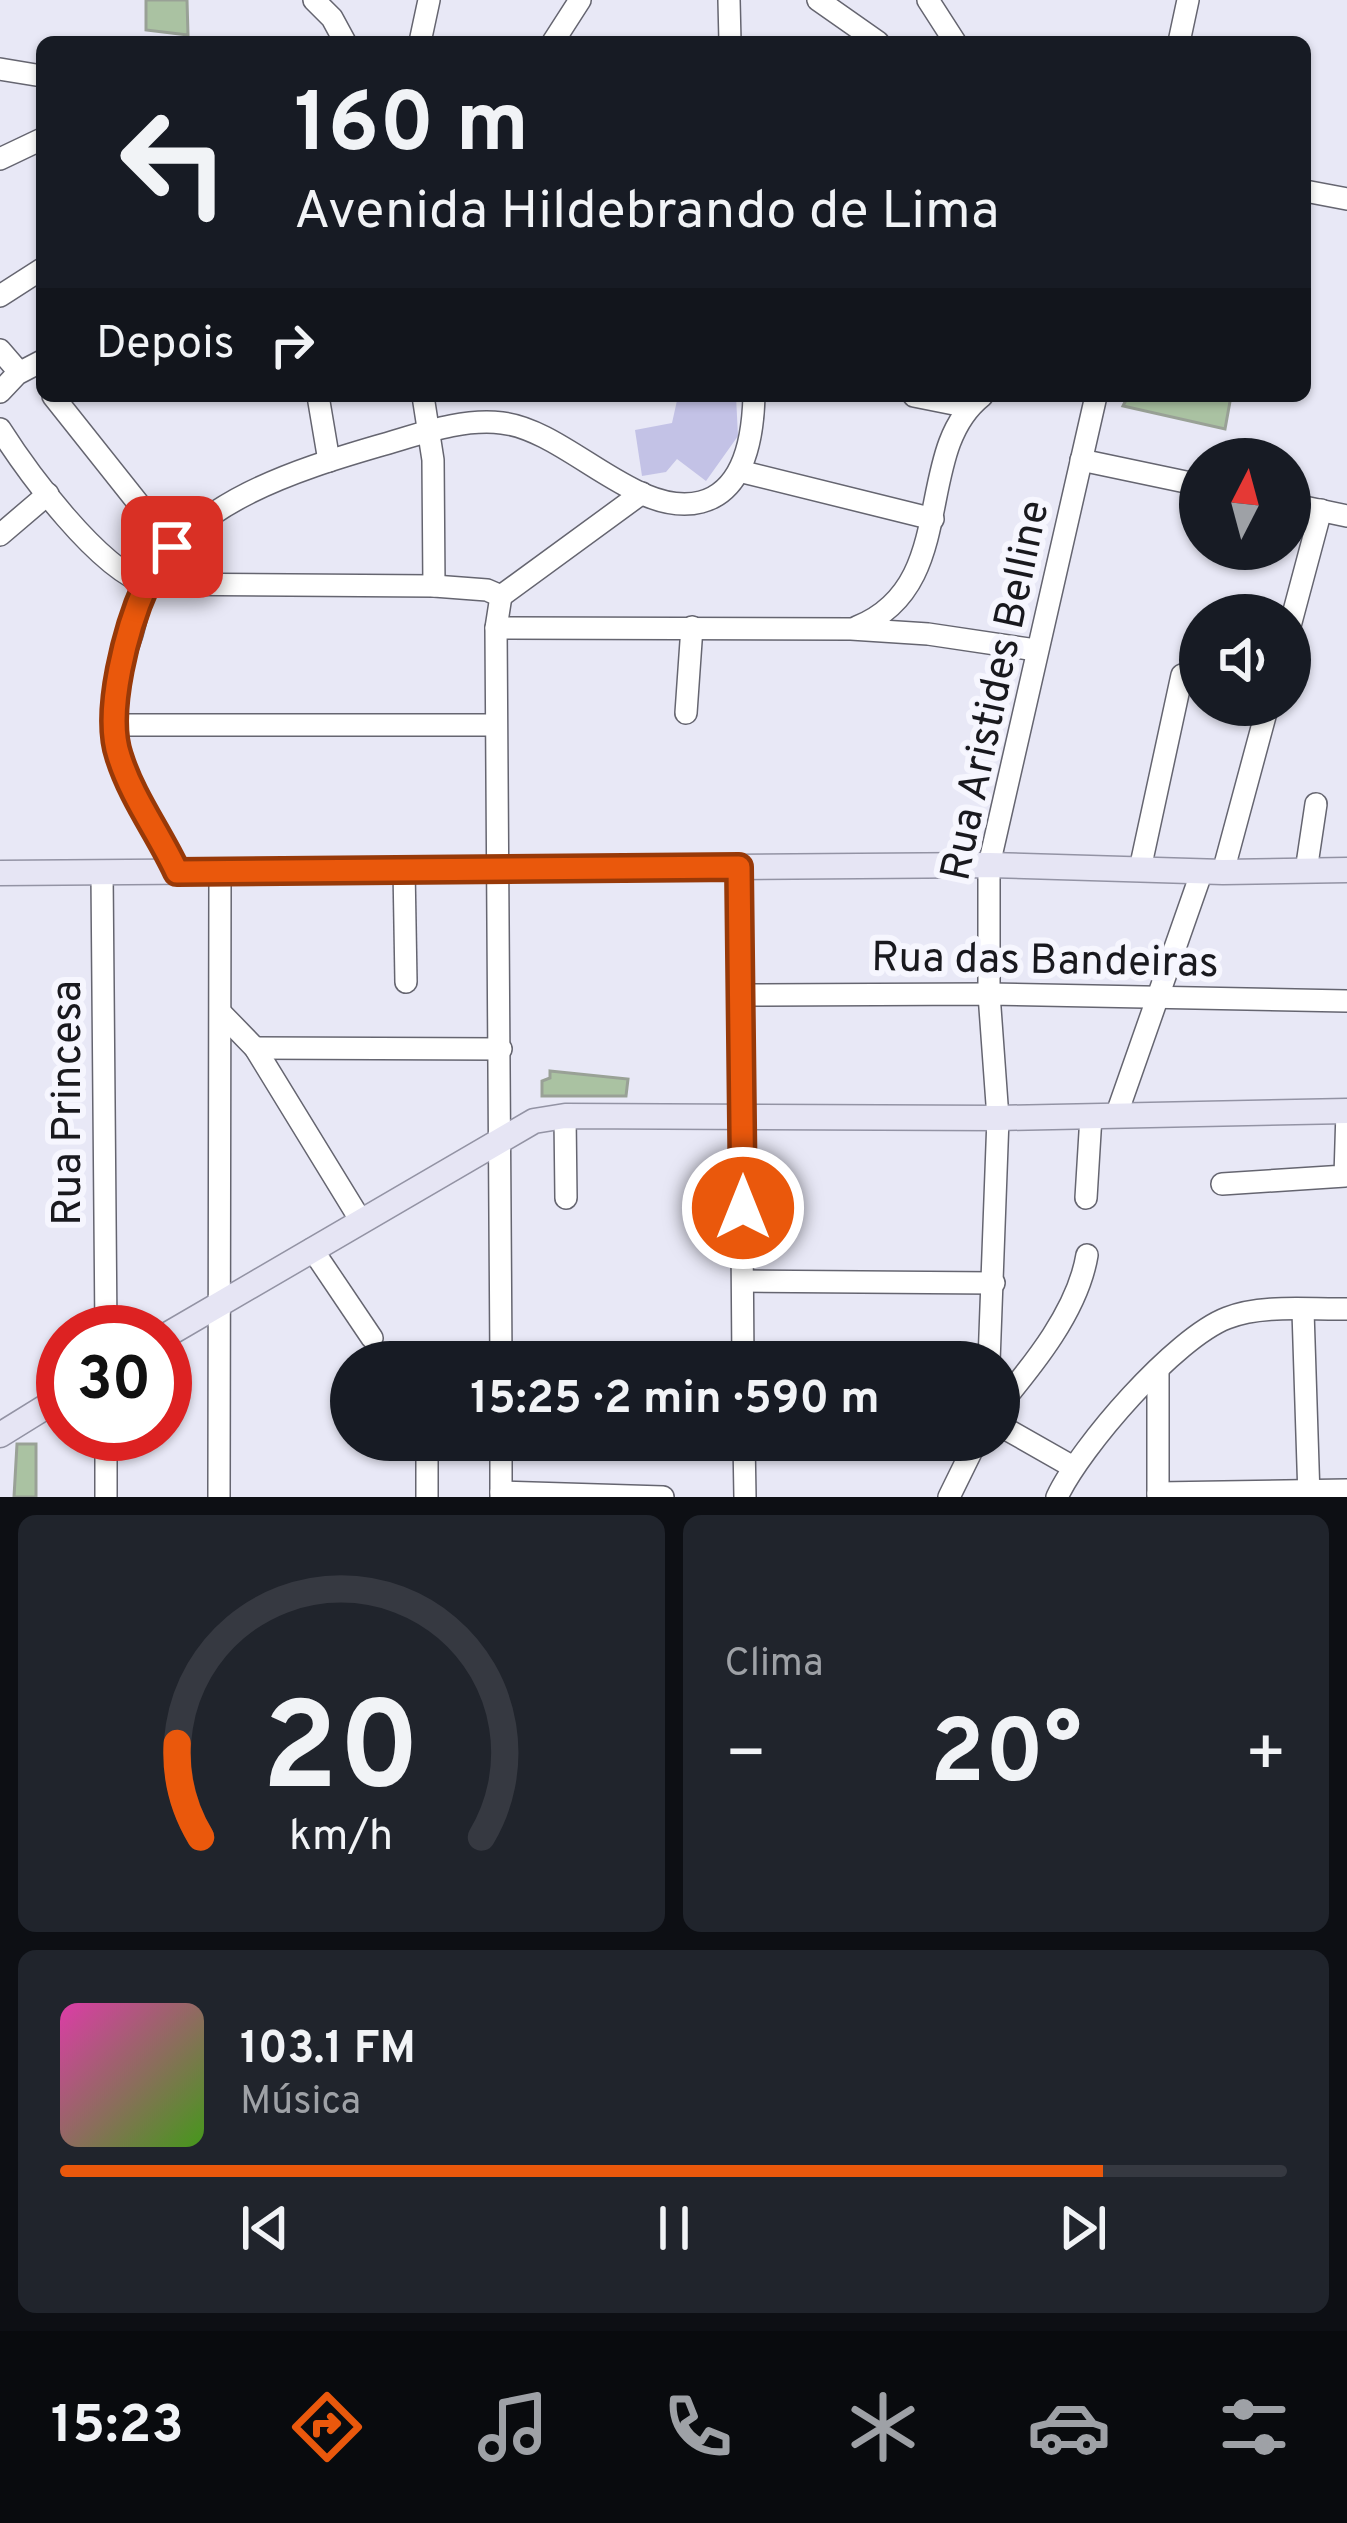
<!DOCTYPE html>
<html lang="pt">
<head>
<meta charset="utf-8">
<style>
	:root { --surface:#171b24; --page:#20242c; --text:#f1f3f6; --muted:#9ea1a6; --line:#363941; --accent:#ea580c }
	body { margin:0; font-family:Overpass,sans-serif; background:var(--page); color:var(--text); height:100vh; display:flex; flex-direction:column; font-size:45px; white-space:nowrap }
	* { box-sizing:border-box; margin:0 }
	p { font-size:39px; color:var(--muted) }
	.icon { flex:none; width:66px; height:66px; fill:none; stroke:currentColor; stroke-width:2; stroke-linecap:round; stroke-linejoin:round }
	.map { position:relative; height:1497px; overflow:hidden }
	.side { display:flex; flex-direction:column; gap:18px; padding:18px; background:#0d0f14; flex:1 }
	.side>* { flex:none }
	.hud { position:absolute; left:36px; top:36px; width:1275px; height:366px; border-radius:18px; box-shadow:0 3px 9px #0004; background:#171b24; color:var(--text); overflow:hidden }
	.needle { width:78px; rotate:6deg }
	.controls { position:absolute; left:1179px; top:438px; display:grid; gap:24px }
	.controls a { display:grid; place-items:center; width:132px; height:132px; border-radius:50%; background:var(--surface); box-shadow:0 3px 9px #0004; font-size:60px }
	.speed { position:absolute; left:36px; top:1305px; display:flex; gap:24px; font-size:60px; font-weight:700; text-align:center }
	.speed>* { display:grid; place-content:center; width:156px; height:156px; border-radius:50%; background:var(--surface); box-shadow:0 3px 9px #0004; line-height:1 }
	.speed .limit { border:18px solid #d22; background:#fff; color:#111 }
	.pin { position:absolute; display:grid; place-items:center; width:102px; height:102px; color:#fff; margin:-51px; border-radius:24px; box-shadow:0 6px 18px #0006 }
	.me { position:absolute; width:132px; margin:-66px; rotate:0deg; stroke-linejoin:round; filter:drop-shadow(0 0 9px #0008) }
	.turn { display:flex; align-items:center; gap:42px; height:252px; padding:0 60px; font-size:54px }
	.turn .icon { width:156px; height:156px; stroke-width:2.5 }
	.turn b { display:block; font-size:84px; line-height:102px }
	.then { display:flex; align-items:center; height:114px; padding:0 60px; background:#0003; gap:24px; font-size:45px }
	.big { font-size:90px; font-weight:700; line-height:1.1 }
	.side .widget { flex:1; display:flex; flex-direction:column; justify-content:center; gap:18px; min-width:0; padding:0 42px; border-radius:18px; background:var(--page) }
	.side .dial { align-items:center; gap:0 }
	.dial svg { height:312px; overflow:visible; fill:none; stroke:var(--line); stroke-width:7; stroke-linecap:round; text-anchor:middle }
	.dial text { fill:var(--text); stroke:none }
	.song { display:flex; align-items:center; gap:36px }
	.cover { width:144px; height:144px; border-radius:18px; background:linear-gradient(135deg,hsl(320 70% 55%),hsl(100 70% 35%)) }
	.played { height:12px; border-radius:6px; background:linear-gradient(90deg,var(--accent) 85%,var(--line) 85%) }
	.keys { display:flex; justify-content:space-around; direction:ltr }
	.heat { display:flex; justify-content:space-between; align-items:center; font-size:66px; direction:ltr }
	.side .tiles { flex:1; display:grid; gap:18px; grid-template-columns:1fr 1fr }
	.widget:last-child { grid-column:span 2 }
	.trip { position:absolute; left:330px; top:1341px; width:690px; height:120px; border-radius:60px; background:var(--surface); box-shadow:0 3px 9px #0004; font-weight:700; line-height:120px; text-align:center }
	.dock { display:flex; height:192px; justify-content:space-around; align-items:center; background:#090b0e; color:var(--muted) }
	.dock .icon { width:84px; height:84px }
	.dock .on { color:var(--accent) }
	.dock b { font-size:54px; color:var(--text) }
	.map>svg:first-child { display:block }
	.green { fill:#c3c2e6 }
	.building { fill:#aac2a2; stroke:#99a196; stroke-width:3 }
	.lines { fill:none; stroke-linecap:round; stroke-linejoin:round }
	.minor-casing { stroke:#656570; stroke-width:24 }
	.major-casing { stroke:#9393a4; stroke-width:27 }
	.minor { stroke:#fff; stroke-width:21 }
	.major { stroke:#e6e5f4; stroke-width:24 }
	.route-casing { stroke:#983908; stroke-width:30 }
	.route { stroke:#ea580c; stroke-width:21 }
	.labels { text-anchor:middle; stroke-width:12; stroke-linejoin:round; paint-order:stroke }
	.street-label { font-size:42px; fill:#19191e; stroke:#f6f6fe }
</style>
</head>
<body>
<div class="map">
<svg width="1347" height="1497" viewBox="0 0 1347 1497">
	<rect width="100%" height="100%" fill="#e8e8f6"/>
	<path class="green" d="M678,396H736L738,436L706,481L677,459L666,472L642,476L635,430L672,423Z"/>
	<g class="building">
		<path d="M146,0H187L188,35L146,30Z"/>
		<path d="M1128,396H1231L1225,429L1123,406Z"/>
		<path d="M550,1071L628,1079L626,1096H542V1081L550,1078Z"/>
		<path d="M17,1444H36V1497H14Z"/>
	</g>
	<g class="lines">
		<g class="minor-casing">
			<g id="minor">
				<path d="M314,0L332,18L345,42"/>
				<path d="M729,0L730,42"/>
				<path d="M818,0L878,42"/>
				<path d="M928,0L955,42"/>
				<path d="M420,42L429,0"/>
				<path d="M553,42L580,0"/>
				<path d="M1179,42L1188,0"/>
				<path d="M0,69L42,76"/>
				<path d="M0,159L42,139"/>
				<path d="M1305,191L1347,199"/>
				<path d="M0,296L42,269"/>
				<path d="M0,350L19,372"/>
				<path d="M0,392L17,374L42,361"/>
				<path d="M53,396L173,547"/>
				<path d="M318,396L329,461"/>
				<path d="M423,396L433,460L434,586"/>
				<path d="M914,396L969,407"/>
				<path d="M0,429C28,473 98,568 147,584L434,586L487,590L501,596"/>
				<path d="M1081,460L1200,485"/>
				<path d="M739,471L933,519"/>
				<path d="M1290,504L1347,516"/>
				<path d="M0,535L48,494"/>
				<path d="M501,596L642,493"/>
				<path d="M1290,626L1321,510"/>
				<path d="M857,627C961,585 911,452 982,396"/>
				<path d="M496,628L851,629L928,634L1036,650"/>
				<path d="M686,713L692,627"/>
				<path d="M113,725H496"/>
				<path d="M739,867L743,1362"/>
				<path d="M404,868L406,982"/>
				<path d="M1140,869L1182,675"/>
				<path d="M1306,871L1316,804"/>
				<path d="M177,872C155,825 115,777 114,723C113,692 122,663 132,634C137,617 140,598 148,582C192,502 296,470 378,446C418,435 460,418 502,423C566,430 637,519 701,502C746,490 753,434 754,396"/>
				<path d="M1223,872L1268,705"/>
				<path d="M102,873L106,1332"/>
				<path d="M742,995L989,994L1347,1001"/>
				<path d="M222,1014L255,1048L361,1221"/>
				<path d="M255,1048L501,1049"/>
				<path d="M565,1116L566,1198"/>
				<path d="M1116,1116L1202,871"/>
				<path d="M1222,1184L1345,1176L1347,1111"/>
				<path d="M1086,1198L1091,1116"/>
				<path d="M312,1249L372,1338"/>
				<path d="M743,1281L994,1283"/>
				<path d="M1303,1311L1309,1497"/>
				<path d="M501,1362L496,628L501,596"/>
				<path d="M989,1362L998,1118L989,994V865L1096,396"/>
				<path d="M999,1406C1034,1364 1078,1310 1087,1255"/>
				<path d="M999,1425L1073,1467"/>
				<path d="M501,1440V1497"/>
				<path d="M744,1440L745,1497"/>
				<path d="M501,1492L663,1497"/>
				<path d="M1158,1493L1347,1490"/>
				<path d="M106,1497V1434"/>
				<path d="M219,1497L220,873"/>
				<path d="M427,1497V1440"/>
				<path d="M949,1497L977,1440"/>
				<path d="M1057,1497C1081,1446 1175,1338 1227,1318C1263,1304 1310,1310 1347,1309"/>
				<path d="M1158,1497V1371"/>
			</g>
		</g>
		<g class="major-casing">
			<g id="major">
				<path d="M0,873L989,865L1223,872L1347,870"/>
				<path d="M165,1336L534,1121L565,1116L998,1118L1347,1111"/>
				<path d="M0,1435L63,1396"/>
			</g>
		</g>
		<use href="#minor" class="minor"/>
		<use href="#major" class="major"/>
	</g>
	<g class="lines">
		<g class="route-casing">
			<path id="route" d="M172,547C164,559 153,572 146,585C127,627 104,712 119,756C132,798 159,833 177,872L739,867L743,1208"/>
		</g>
		<use href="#route" class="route"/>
	</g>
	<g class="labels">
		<g class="street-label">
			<text transform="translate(993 690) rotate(-78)" y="15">Rua Aristides Belline</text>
			<text transform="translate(1045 958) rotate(1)" y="15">Rua das Bandeiras</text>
			<text transform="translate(65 1103) rotate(-90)" y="15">Rua Princesa</text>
		</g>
	</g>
</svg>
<div class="controls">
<a><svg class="needle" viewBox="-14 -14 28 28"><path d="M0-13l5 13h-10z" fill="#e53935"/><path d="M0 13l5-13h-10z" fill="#9ea1a6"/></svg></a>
<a><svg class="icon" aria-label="sound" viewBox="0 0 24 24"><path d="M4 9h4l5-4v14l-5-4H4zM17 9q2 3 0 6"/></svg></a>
</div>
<div class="speed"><div class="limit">30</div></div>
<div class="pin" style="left:172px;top:547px;background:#d93025"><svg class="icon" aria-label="arrive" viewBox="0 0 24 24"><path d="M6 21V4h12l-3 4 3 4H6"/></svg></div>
<svg class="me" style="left:743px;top:1208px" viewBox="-20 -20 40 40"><circle r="17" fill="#ea580c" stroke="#fff" stroke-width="3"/><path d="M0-11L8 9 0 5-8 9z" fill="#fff"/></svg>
<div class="trip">15:25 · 2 min · 590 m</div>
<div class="hud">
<div class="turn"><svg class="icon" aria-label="left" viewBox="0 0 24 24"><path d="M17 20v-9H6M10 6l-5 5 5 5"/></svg><div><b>160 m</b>Avenida Hildebrando de Lima</div></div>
<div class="then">Depois<svg class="icon" aria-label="right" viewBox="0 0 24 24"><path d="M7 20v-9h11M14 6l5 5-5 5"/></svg></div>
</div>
</div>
<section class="side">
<div class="tiles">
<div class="widget dial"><svg viewBox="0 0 100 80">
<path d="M14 69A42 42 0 1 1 86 69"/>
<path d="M14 69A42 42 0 0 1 8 45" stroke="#ea580c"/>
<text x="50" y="56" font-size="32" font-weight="700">20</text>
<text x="50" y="72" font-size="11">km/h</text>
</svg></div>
<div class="widget"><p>Clima</p>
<div class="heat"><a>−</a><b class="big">20°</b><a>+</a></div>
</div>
<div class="widget">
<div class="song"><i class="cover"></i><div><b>103.1 FM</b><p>Música</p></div></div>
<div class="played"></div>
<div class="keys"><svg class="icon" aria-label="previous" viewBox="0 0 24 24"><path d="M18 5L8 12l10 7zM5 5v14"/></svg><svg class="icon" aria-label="pause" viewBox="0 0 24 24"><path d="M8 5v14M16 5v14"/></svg><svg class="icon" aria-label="next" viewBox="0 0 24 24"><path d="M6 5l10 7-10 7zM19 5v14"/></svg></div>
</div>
</div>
</section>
<nav class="dock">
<b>15:23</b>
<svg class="icon on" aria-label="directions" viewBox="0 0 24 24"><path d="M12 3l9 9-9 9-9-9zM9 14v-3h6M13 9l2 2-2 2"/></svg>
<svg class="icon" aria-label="music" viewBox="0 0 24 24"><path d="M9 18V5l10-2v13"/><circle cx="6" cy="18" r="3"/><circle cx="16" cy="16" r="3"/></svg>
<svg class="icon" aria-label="phone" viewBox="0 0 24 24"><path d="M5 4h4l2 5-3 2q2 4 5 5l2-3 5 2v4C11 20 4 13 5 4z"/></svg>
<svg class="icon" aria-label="climate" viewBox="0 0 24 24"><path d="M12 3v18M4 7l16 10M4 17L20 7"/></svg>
<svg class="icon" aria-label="car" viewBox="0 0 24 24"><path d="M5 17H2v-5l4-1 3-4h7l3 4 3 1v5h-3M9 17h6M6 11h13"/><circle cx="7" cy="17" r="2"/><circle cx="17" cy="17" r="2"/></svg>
<svg class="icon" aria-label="filters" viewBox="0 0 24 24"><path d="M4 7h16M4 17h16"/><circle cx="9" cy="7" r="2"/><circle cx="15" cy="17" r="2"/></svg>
</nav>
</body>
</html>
